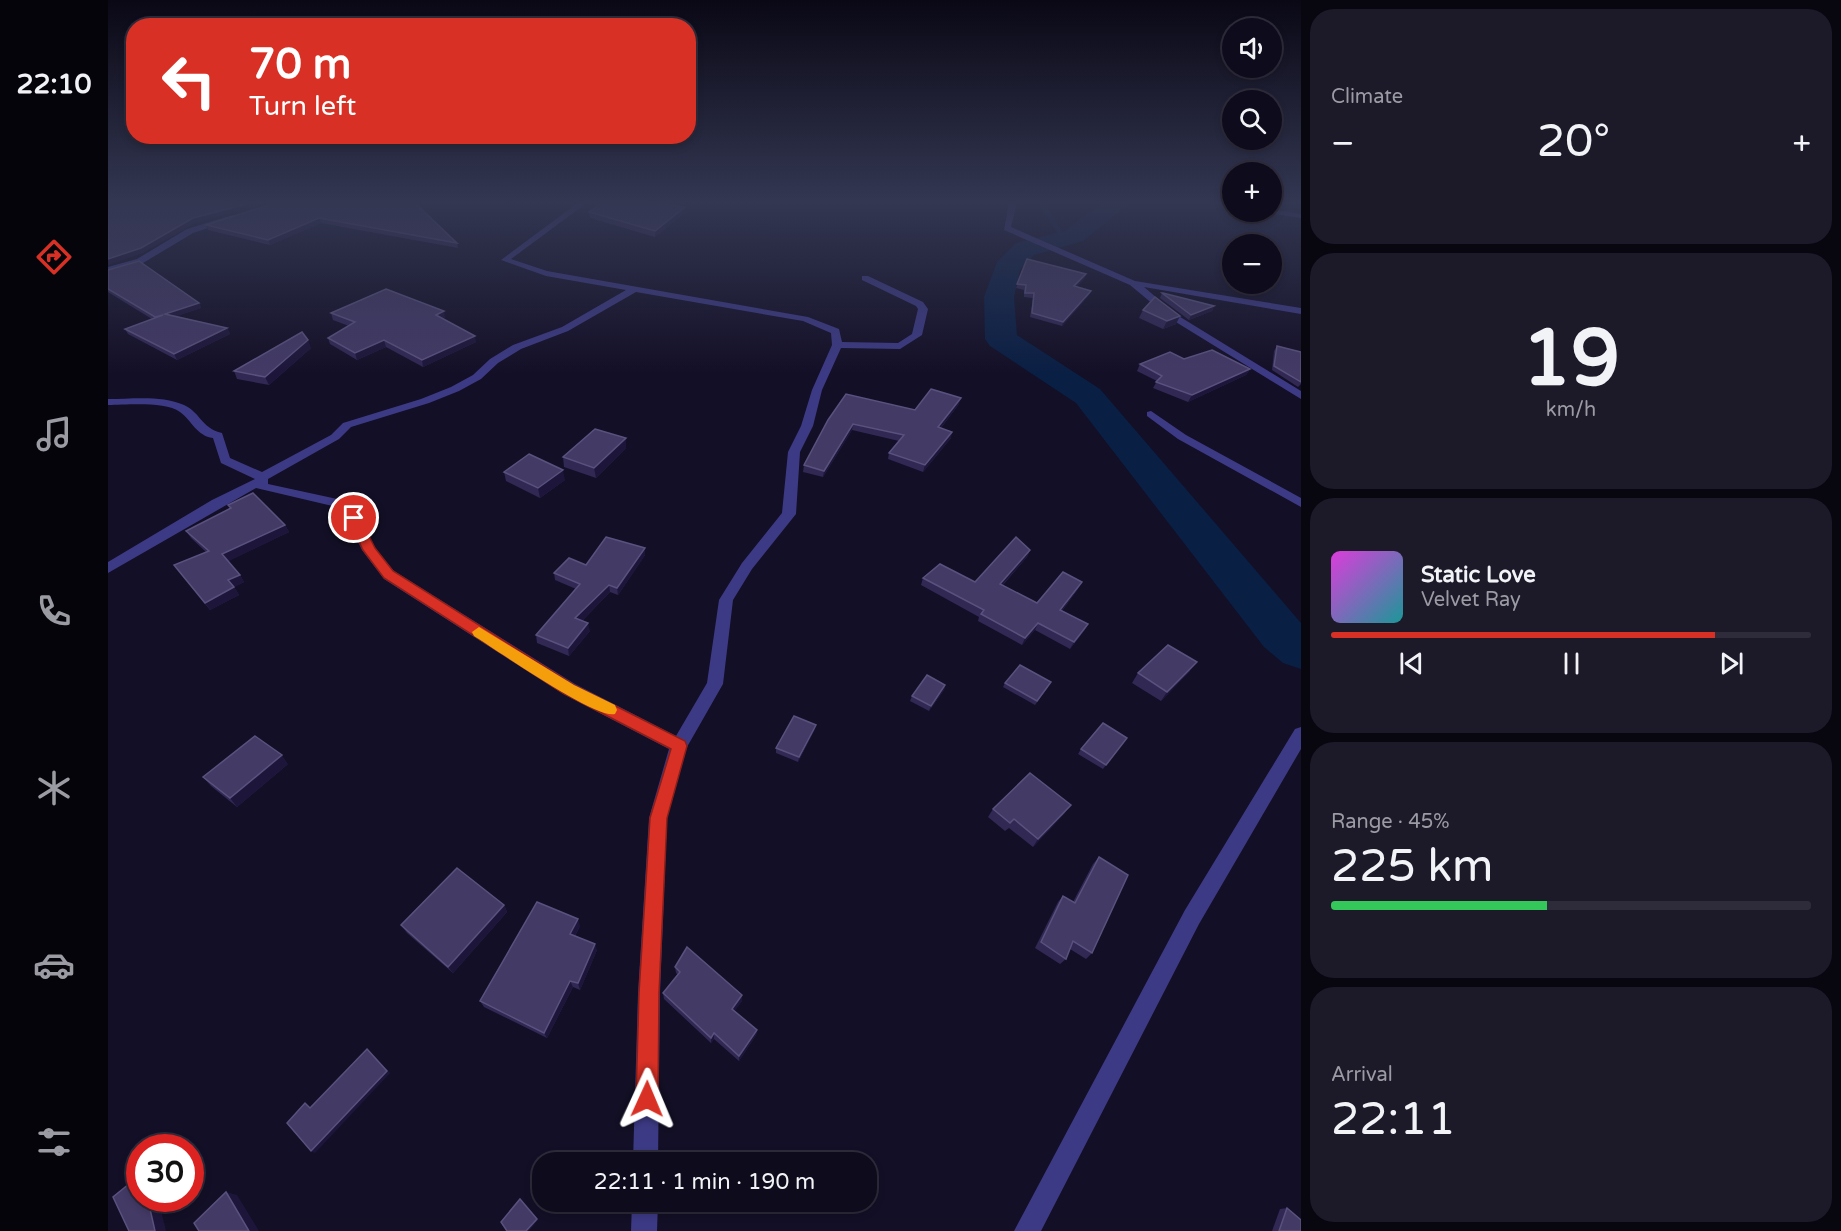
<!DOCTYPE html>
<html lang="en">
<head>
<meta charset="utf-8">
<style>
	:root { --surface:#0e0b1c; --page:#1c1929; --text:#f1f3f6; --muted:#9b9ba3; --line:#2e2b3b; --accent:#d93025 }
	body { margin:0; font-family:"Varela Round",sans-serif; background:var(--page); color:var(--text); height:100vh; display:flex; flex-direction:column; font-size:22px; white-space:nowrap }
	* { box-sizing:border-box; margin:0 }
	p { font-size:20px; color:var(--muted) }
	.icon { flex:none; width:33px; height:33px; fill:none; stroke:currentColor; stroke-width:2; stroke-linecap:round; stroke-linejoin:round }
	.map { position:relative; flex:1; overflow:hidden }
	.drawer { display:flex; flex-direction:column; gap:9px; padding:9px; background:#08060f; width:540px }
	.drawer>* { flex:none }
	.banner { position:absolute; left:18px; top:18px; width:570px; height:126px; border-radius:24px; box-shadow:0 3px 9px #0003,0 0 0 2px var(--line); background:#d93025; color:#fff; overflow:hidden }
	.buttons { position:absolute; left:1114px; top:18px; display:grid; gap:12px }
	.buttons a { display:grid; place-items:center; width:60px; height:60px; border-radius:50%; background:var(--surface); box-shadow:0 3px 9px #0003,0 0 0 2px var(--line); font-size:30px }
	.speed { position:absolute; left:18px; top:1134px; display:flex; gap:12px; font-size:30px; font-weight:700; text-align:center }
	.speed>* { display:grid; place-content:center; width:78px; height:78px; border-radius:50%; background:var(--surface); box-shadow:0 3px 9px #0003,0 0 0 2px var(--line); line-height:1 }
	.speed .limit { border:9px solid #d22; background:#fff; color:#111 }
	.pin { position:absolute; display:grid; place-items:center; width:51px; height:51px; color:#fff; margin:-26px; border:3px solid #fff; border-radius:50%; box-shadow:0 2px 6px #0007 }
	.me { position:absolute; width:66px; margin:-33px; rotate:1deg; stroke-linejoin:round; filter:drop-shadow(0 0 4px #0008) }
	.turn { display:flex; align-items:center; gap:21px; height:126px; padding:0 24px; font-size:27px }
	.turn .icon { width:78px; height:78px; stroke-width:2.5 }
	.turn b { display:block; font-size:42px; line-height:51px }
	.big { font-size:45px; font-weight:600; line-height:1.1 }
	.drawer .tile { flex:1; display:flex; flex-direction:column; justify-content:center; gap:9px; min-width:0; padding:0 21px; border-radius:24px; background:var(--page) }
	.drawer .dial { align-items:center; gap:0 }
	.dial b { font-size:78px; line-height:1 }
	.song { display:flex; align-items:center; gap:18px }
	.cover { width:72px; height:72px; border-radius:9px; background:linear-gradient(135deg,hsl(300 70% 55%),hsl(180 70% 35%)) }
	.played { height:6px; border-radius:3px; background:linear-gradient(90deg,var(--accent) 80%,var(--line) 80%) }
	.keys { display:flex; justify-content:space-around; direction:ltr }
	.heat { display:flex; justify-content:space-between; align-items:center; font-size:33px; direction:ltr }
	.charge { height:9px; border-radius:4px; background:linear-gradient(90deg,#34c759 45%,var(--line) 0) }
	.trip { position:absolute; left:424px; top:1152px; width:345px; height:60px; border-radius:24px; background:var(--surface); box-shadow:0 3px 9px #0003,0 0 0 2px var(--line); font-weight:600; line-height:60px; text-align:center }
	main { display:flex; flex:1; min-height:0 }
	.dock { display:flex; flex-direction:column; width:108px; justify-content:space-around; align-items:center; background:#06040b; color:var(--muted) }
	.dock .icon { width:42px; height:42px }
	.dock .selected { color:var(--accent) }
	.dock b { font-size:27px; color:var(--text) }
	.map>svg:first-child { display:block }
	.lines { fill:none; stroke-linecap:round; stroke-linejoin:round }
	.stream { stroke:#0a1f44; stroke-width:4.5 }
	.river { fill:#0a1f44; fill-rule:evenodd }
	.street { fill:#3d3a85; fill-rule:evenodd }
	.wall { fill:#312854 }
	.shaded-wall { fill:#1d163a }
	.building { fill:#433a66; stroke:#5a527e; stroke-width:1.5 }
	.route { fill:#d93025; stroke:#8d1f18; stroke-width:1.5 }
	.slow { fill:#f59e0b }
</style>
</head>
<body>
<main>
<nav class="dock">
<b>22:10</b>
<svg class="icon selected" aria-label="directions" viewBox="0 0 24 24"><path d="M12 3l9 9-9 9-9-9zM9 14v-3h6M13 9l2 2-2 2"/></svg>
<svg class="icon" aria-label="music" viewBox="0 0 24 24"><path d="M9 18V5l10-2v13"/><circle cx="6" cy="18" r="3"/><circle cx="16" cy="16" r="3"/></svg>
<svg class="icon" aria-label="phone" viewBox="0 0 24 24"><path d="M5 4h4l2 5-3 2q2 4 5 5l2-3 5 2v4C11 20 4 13 5 4z"/></svg>
<svg class="icon" aria-label="climate" viewBox="0 0 24 24"><path d="M12 3v18M4 7l16 10M4 17L20 7"/></svg>
<svg class="icon" aria-label="car" viewBox="0 0 24 24"><path d="M5 17H2v-5l4-1 3-4h7l3 4 3 1v5h-3M9 17h6M6 11h13"/><circle cx="7" cy="17" r="2"/><circle cx="17" cy="17" r="2"/></svg>
<svg class="icon" aria-label="filters" viewBox="0 0 24 24"><path d="M4 7h16M4 17h16"/><circle cx="9" cy="7" r="2"/><circle cx="15" cy="17" r="2"/></svg>
</nav>
<div class="map">
<svg width="1193" height="1231" viewBox="0 0 1193 1231">
	<rect width="100%" height="100%" fill="#130f26"/>
	<g class="lines">
		<path class="stream" d="M933,202L956,239"/>
		<path class="river" d="M996,202H1023L975,241L926,255L912,270L906,297L909,335L992,389L1193,623V669L1175,663L1156,647L968,403L882,346L877,339L876,297L889,262L908,243L957,231Z"/>
		<g class="street">
			<path d="M471,202H480L403,259L439,271L700,317L731,329L734,342L790,343L804,334L810,309L808,306L754,280V276H760L815,302L820,309L814,335L792,349L733,348L714,390L705,426L692,452L688,514L644,569L625,600L615,684L579,747L559,818L552,993L550,1162H525L530,993L541,818L561,749L455,694L276,579L254,550L233,508L148,488L0,573V562L104,500L147,479L113,463L105,438C89,436 84,421 72,412C57,401 18,405 0,405V399C24,399 54,395 76,405C92,412 93,428 114,433L122,458L154,472L223,435L235,423L313,399L343,387L365,375L382,359L405,345L454,327L518,290L438,276L393,260ZM528,292L695,321L723,333L724,345L704,390L693,426L680,452L674,513L634,563L611,600L599,683L568,736L467,684L286,571L267,548L243,502L160,484V479L231,439L243,427L321,403L351,391L373,379L390,363L413,349L460,331Z"/>
			<path d="M901,202H909L903,227L1027,281L1193,308V314L1036,287L1069,315L1193,391V399L1063,319L1022,285L896,230Z"/>
			<path d="M1109,202L1125,203V207L1109,205Z"/>
			<path d="M1164,209L1193,214V218L1161,213Z"/>
			<path d="M125,215L128,219L85,233L35,263L0,273V267L29,259L79,229Z"/>
			<path d="M1043,411L1078,435L1193,498V507L1070,439L1039,416V412Z"/>
			<path d="M1193,727V749L1091,924L933,1231H906L1077,910L1187,729Z"/>
			<path d="M524,1202H550L549,1231H523Z"/>
		</g>
	</g>
	<g class="wall">
		<path d="M170,202L349,243L350,248L213,223L162,245L100,230L98,225Z"/>
		<path d="M577,207V213L547,237L482,218L481,212Z"/>
		<path d="M919,259L978,274L976,279L968,287L983,291L981,295L954,326L922,317L925,298L916,297V290L908,288Z"/>
		<path d="M0,270L91,303L93,308L68,316L119,328L122,334L69,360L20,334L17,329L44,319L0,292Z"/>
		<path d="M1054,293L1106,306L1104,311L1081,320L1052,298Z"/>
		<path d="M1035,310L1068,324L1055,329L1031,318Z"/>
		<path d="M223,313L337,317L335,318L368,342L315,367L278,347L249,360L222,344L220,338L241,326L225,320Z"/>
		<path d="M1169,346L1193,352V384L1190,387L1164,370L1166,351Z"/>
		<path d="M203,348L161,385L129,379L126,371Z"/>
		<path d="M1076,359L1142,369L1138,375L1080,402L1045,388L1049,381L1029,371L1032,364Z"/>
		<path d="M851,404L833,428L843,438L815,472L780,459L781,453L791,441L744,430L715,477L695,472L696,465L720,420Z"/>
		<path d="M518,448L488,478L456,467L455,457Z"/>
		<path d="M396,472L457,480L432,498L398,481Z"/>
		<path d="M120,505L177,525L181,532L120,561L132,575L136,582L126,587L131,595L102,610L66,565L98,552L83,538L78,531L122,509Z"/>
		<path d="M537,548V555L510,595L502,592L474,621L482,631L461,656L429,643L428,635L468,589L447,580L446,573L478,565Z"/>
		<path d="M922,550L919,557L895,585L929,603L970,589L954,611L980,624L976,631L962,649L927,630L914,645L870,621L871,617L813,585L815,578L867,582Z"/>
		<path d="M1082,671L1053,701L1024,683L1030,673Z"/>
		<path d="M897,683L940,687L927,705L895,687Z"/>
		<path d="M837,685L836,690L821,711L802,701L804,696Z"/>
		<path d="M707,729L690,762L668,753V748Z"/>
		<path d="M1019,738L995,769L970,754L973,749Z"/>
		<path d="M180,764L129,807L103,786L95,777Z"/>
		<path d="M885,809L957,813L925,847L901,828L897,831L880,817Z"/>
		<path d="M991,857L984,953L978,959L962,949L958,959L952,964L927,948L950,902L955,896L965,902L985,864Z"/>
		<path d="M396,905L399,912L345,973L299,933L293,925Z"/>
		<path d="M472,926L467,936L489,950L472,990L465,987L439,1038L376,1007L372,1001Z"/>
		<path d="M567,967L634,995V1001L626,1011L649,1030L648,1035L631,1061L606,1039L603,1043L556,999L555,993L570,975L568,973Z"/>
		<path d="M1179,1208L1193,1231H1164L1172,1209Z"/>
	</g>
	<g class="shaded-wall">
		<path d="M146,202H164L87,223L35,253L0,265V259L85,218Z"/>
		<path d="M577,207V213L547,237V231Z"/>
		<path d="M211,218L213,223L162,245L160,240Z"/>
		<path d="M978,274L976,279L964,290L966,286Z"/>
		<path d="M983,291L981,295L954,326L955,322Z"/>
		<path d="M91,303L93,308L60,319L57,314Z"/>
		<path d="M1106,306L1104,311L1081,320L1083,315Z"/>
		<path d="M336,311L337,317L330,321L328,315Z"/>
		<path d="M1072,316L1068,324L1055,329L1059,321Z"/>
		<path d="M119,328L122,334L69,360L66,354Z"/>
		<path d="M367,336L368,342L315,367L314,360Z"/>
		<path d="M200,340L203,348L161,385L157,377Z"/>
		<path d="M276,340L278,347L249,360L247,353Z"/>
		<path d="M1142,369L1138,375L1080,402L1084,395Z"/>
		<path d="M853,398L851,404L829,433L830,427Z"/>
		<path d="M745,424L744,430L715,477L716,471Z"/>
		<path d="M844,432L843,438L815,472L817,465Z"/>
		<path d="M518,438V448L488,478L486,468Z"/>
		<path d="M455,470L457,480L432,498L430,488Z"/>
		<path d="M177,525L181,532L119,562L114,554Z"/>
		<path d="M537,548V555L510,595L509,588Z"/>
		<path d="M922,550L919,557L889,591L892,584Z"/>
		<path d="M132,575L136,582L125,588L120,580Z"/>
		<path d="M974,582L970,589L949,617L952,610Z"/>
		<path d="M501,585L502,592L469,626L467,618Z"/>
		<path d="M126,587L131,595L102,610L97,603Z"/>
		<path d="M480,623L482,631L461,656L460,648Z"/>
		<path d="M930,623L927,630L914,645L917,638Z"/>
		<path d="M980,624L976,631L962,649L966,642Z"/>
		<path d="M1089,662L1082,671L1053,701L1059,692Z"/>
		<path d="M837,685L836,690L821,711L823,706Z"/>
		<path d="M708,725L707,729L690,762L691,757Z"/>
		<path d="M174,755L180,764L129,807L122,798Z"/>
		<path d="M963,805L957,813L925,847L930,839Z"/>
		<path d="M396,905L399,912L345,973L340,967Z"/>
		<path d="M470,919L472,926L464,941L462,934Z"/>
		<path d="M487,944L489,950L472,990L470,983Z"/>
		<path d="M462,981L465,987L439,1038L436,1033Z"/>
		<path d="M634,995V1001L624,1015V1009Z"/>
		<path d="M649,1030L648,1035L631,1061V1056Z"/>
		<path d="M606,1033V1039L603,1043V1038Z"/>
		<path d="M259,1049L282,1073L207,1153L203,1151Z"/>
		<path d="M118,1192L129,1195L151,1231H141Z"/>
		<path d="M41,1198H54L51,1202L58,1231H47L40,1200Z"/>
		<path d="M412,1199L430,1220L421,1231H418Z"/>
	</g>
	<g class="building">
		<path d="M0,202H146L85,218L33,248L0,259Z"/>
		<path d="M170,202H306L349,243L211,218L160,240L98,225Z"/>
		<path d="M495,202H536L577,207L547,231L481,212Z"/>
		<path d="M919,259L978,274L966,286L983,291L955,322L924,313L926,293H917L918,285L909,284Z"/>
		<path d="M31,261L91,303L57,314L119,328L66,354L17,329L55,315L47,317L0,289V270Z"/>
		<path d="M278,289L336,311L328,315L367,336L314,360L276,340L247,353L220,338L247,322L223,313Z"/>
		<path d="M1054,293H1055L1106,306L1083,315Z"/>
		<path d="M1047,297L1072,316L1059,321L1035,310Z"/>
		<path d="M194,332L200,340L157,377L126,371Z"/>
		<path d="M1169,346L1193,352V382L1166,366Z"/>
		<path d="M1104,350L1142,369L1084,395L1048,382L1054,376L1032,364L1062,352L1076,359Z"/>
		<path d="M823,389L853,398L830,427L844,432L817,465L781,453L796,435L745,424L716,471L696,465L720,420L738,394L807,410Z"/>
		<path d="M487,429L518,438L486,468L455,457Z"/>
		<path d="M421,454L455,470L430,488L396,472Z"/>
		<path d="M145,493L177,525L114,554L132,575L120,580L126,587L97,603L66,565L101,551L78,531L123,508L120,505Z"/>
		<path d="M498,537L537,548L509,588L501,585L467,618L480,623L460,648L428,635L472,584L446,573L461,558L478,565Z"/>
		<path d="M908,537L922,550L892,584L929,603L955,572L974,582L952,610L980,624L966,642L930,623L917,638L873,614L876,610L815,578L832,564L867,582Z"/>
		<path d="M1060,645L1089,662L1059,692L1030,673Z"/>
		<path d="M912,665L943,682L929,701L897,683Z"/>
		<path d="M819,675L837,685L823,706L804,696Z"/>
		<path d="M686,716L708,725L691,757L668,748Z"/>
		<path d="M995,723L1019,738L998,765L973,749Z"/>
		<path d="M147,736L174,755L122,798L95,777Z"/>
		<path d="M922,773L963,805L930,839L906,819L902,823L885,809Z"/>
		<path d="M991,857L1020,875L984,953L965,941L958,959L933,942L955,896L967,903Z"/>
		<path d="M349,868L396,905L340,967L293,925Z"/>
		<path d="M429,902L470,919L462,934L487,944L470,983L462,981L436,1033L372,1001Z"/>
		<path d="M579,947L634,995L624,1009L649,1030L631,1056L606,1033L603,1038L555,993L572,972L567,967Z"/>
		<path d="M259,1049L279,1071L203,1151L179,1123L197,1103L202,1108Z"/>
		<path d="M32,1175V1198H41L40,1200L47,1231H21L5,1197Z"/>
		<path d="M118,1192L141,1231H91L86,1223Z"/>
		<path d="M412,1199L429,1219L418,1231H399L393,1222Z"/>
		<path d="M1179,1208L1193,1220V1231H1171Z"/>
	</g>
	<linearGradient id="sky" x2="0" y2="1"><stop stop-color="#0a0815"/><stop offset="0.54" stop-color="#333752"/><stop offset="1" stop-color="#333752" stop-opacity="0"/></linearGradient>
	<rect width="1193" height="374" fill="url(#sky)"/>
	<path class="route" d="M246,515L251,516L267,548L285,571L466,685L577,741L579,746L559,818L551,993L550,1099L546,1106L539,1110L531,1106L528,1099L531,993L542,818L563,749L455,693L276,578L255,550L240,518Z"/>
	<path class="slow" d="M371,627L466,685L507,705L509,710L507,714C489,720 387,649 366,636L364,632Z"/>
</svg>
<div class="buttons">
<a><svg class="icon" aria-label="sound" viewBox="0 0 24 24"><path d="M4 9h4l5-4v14l-5-4H4zM17 9q2 3 0 6"/></svg></a>
<a><svg class="icon" aria-label="search" viewBox="0 0 24 24"><circle cx="10" cy="10" r="6"/><path d="M15 15l6 6"/></svg></a>
<a>+</a>
<a>−</a>
</div>
<div class="speed"><div class="limit">30</div></div>
<div class="pin" style="left:246px;top:518px;background:#d93025"><svg class="icon" aria-label="arrive" viewBox="0 0 24 24"><path d="M6 21V4h12l-3 4 3 4H6"/></svg></div>
<svg class="me" style="left:539px;top:1099px" viewBox="-20 -20 40 40"><path d="M0-17L14 15 0 8-14 15z" fill="#d93025" stroke="#fff" stroke-width="4"/></svg>
<div class="trip">22:11 · 1 min · 190 m</div>
<div class="banner">
<div class="turn"><svg class="icon" aria-label="left" viewBox="0 0 24 24"><path d="M17 20v-9H6M10 6l-5 5 5 5"/></svg><div><b>70 m</b>Turn left</div></div>
</div>
</div>
<section class="drawer">
<div class="tile"><p>Climate</p>
<div class="heat"><a>−</a><b class="big">20°</b><a>+</a></div>
</div>
<div class="tile dial"><b>19</b><p>km/h</p></div>
<div class="tile">
<div class="song"><i class="cover"></i><div><b>Static Love</b><p>Velvet Ray</p></div></div>
<div class="played"></div>
<div class="keys"><svg class="icon" aria-label="previous" viewBox="0 0 24 24"><path d="M18 5L8 12l10 7zM5 5v14"/></svg><svg class="icon" aria-label="pause" viewBox="0 0 24 24"><path d="M8 5v14M16 5v14"/></svg><svg class="icon" aria-label="next" viewBox="0 0 24 24"><path d="M6 5l10 7-10 7zM19 5v14"/></svg></div>
</div>
<div class="tile"><p>Range · 45%</p><b class="big">225 km</b><div class="charge"></div></div>
<div class="tile"><p>Arrival</p><b class="big">22:11</b></div>
</section>
</main>
</body>
</html>
